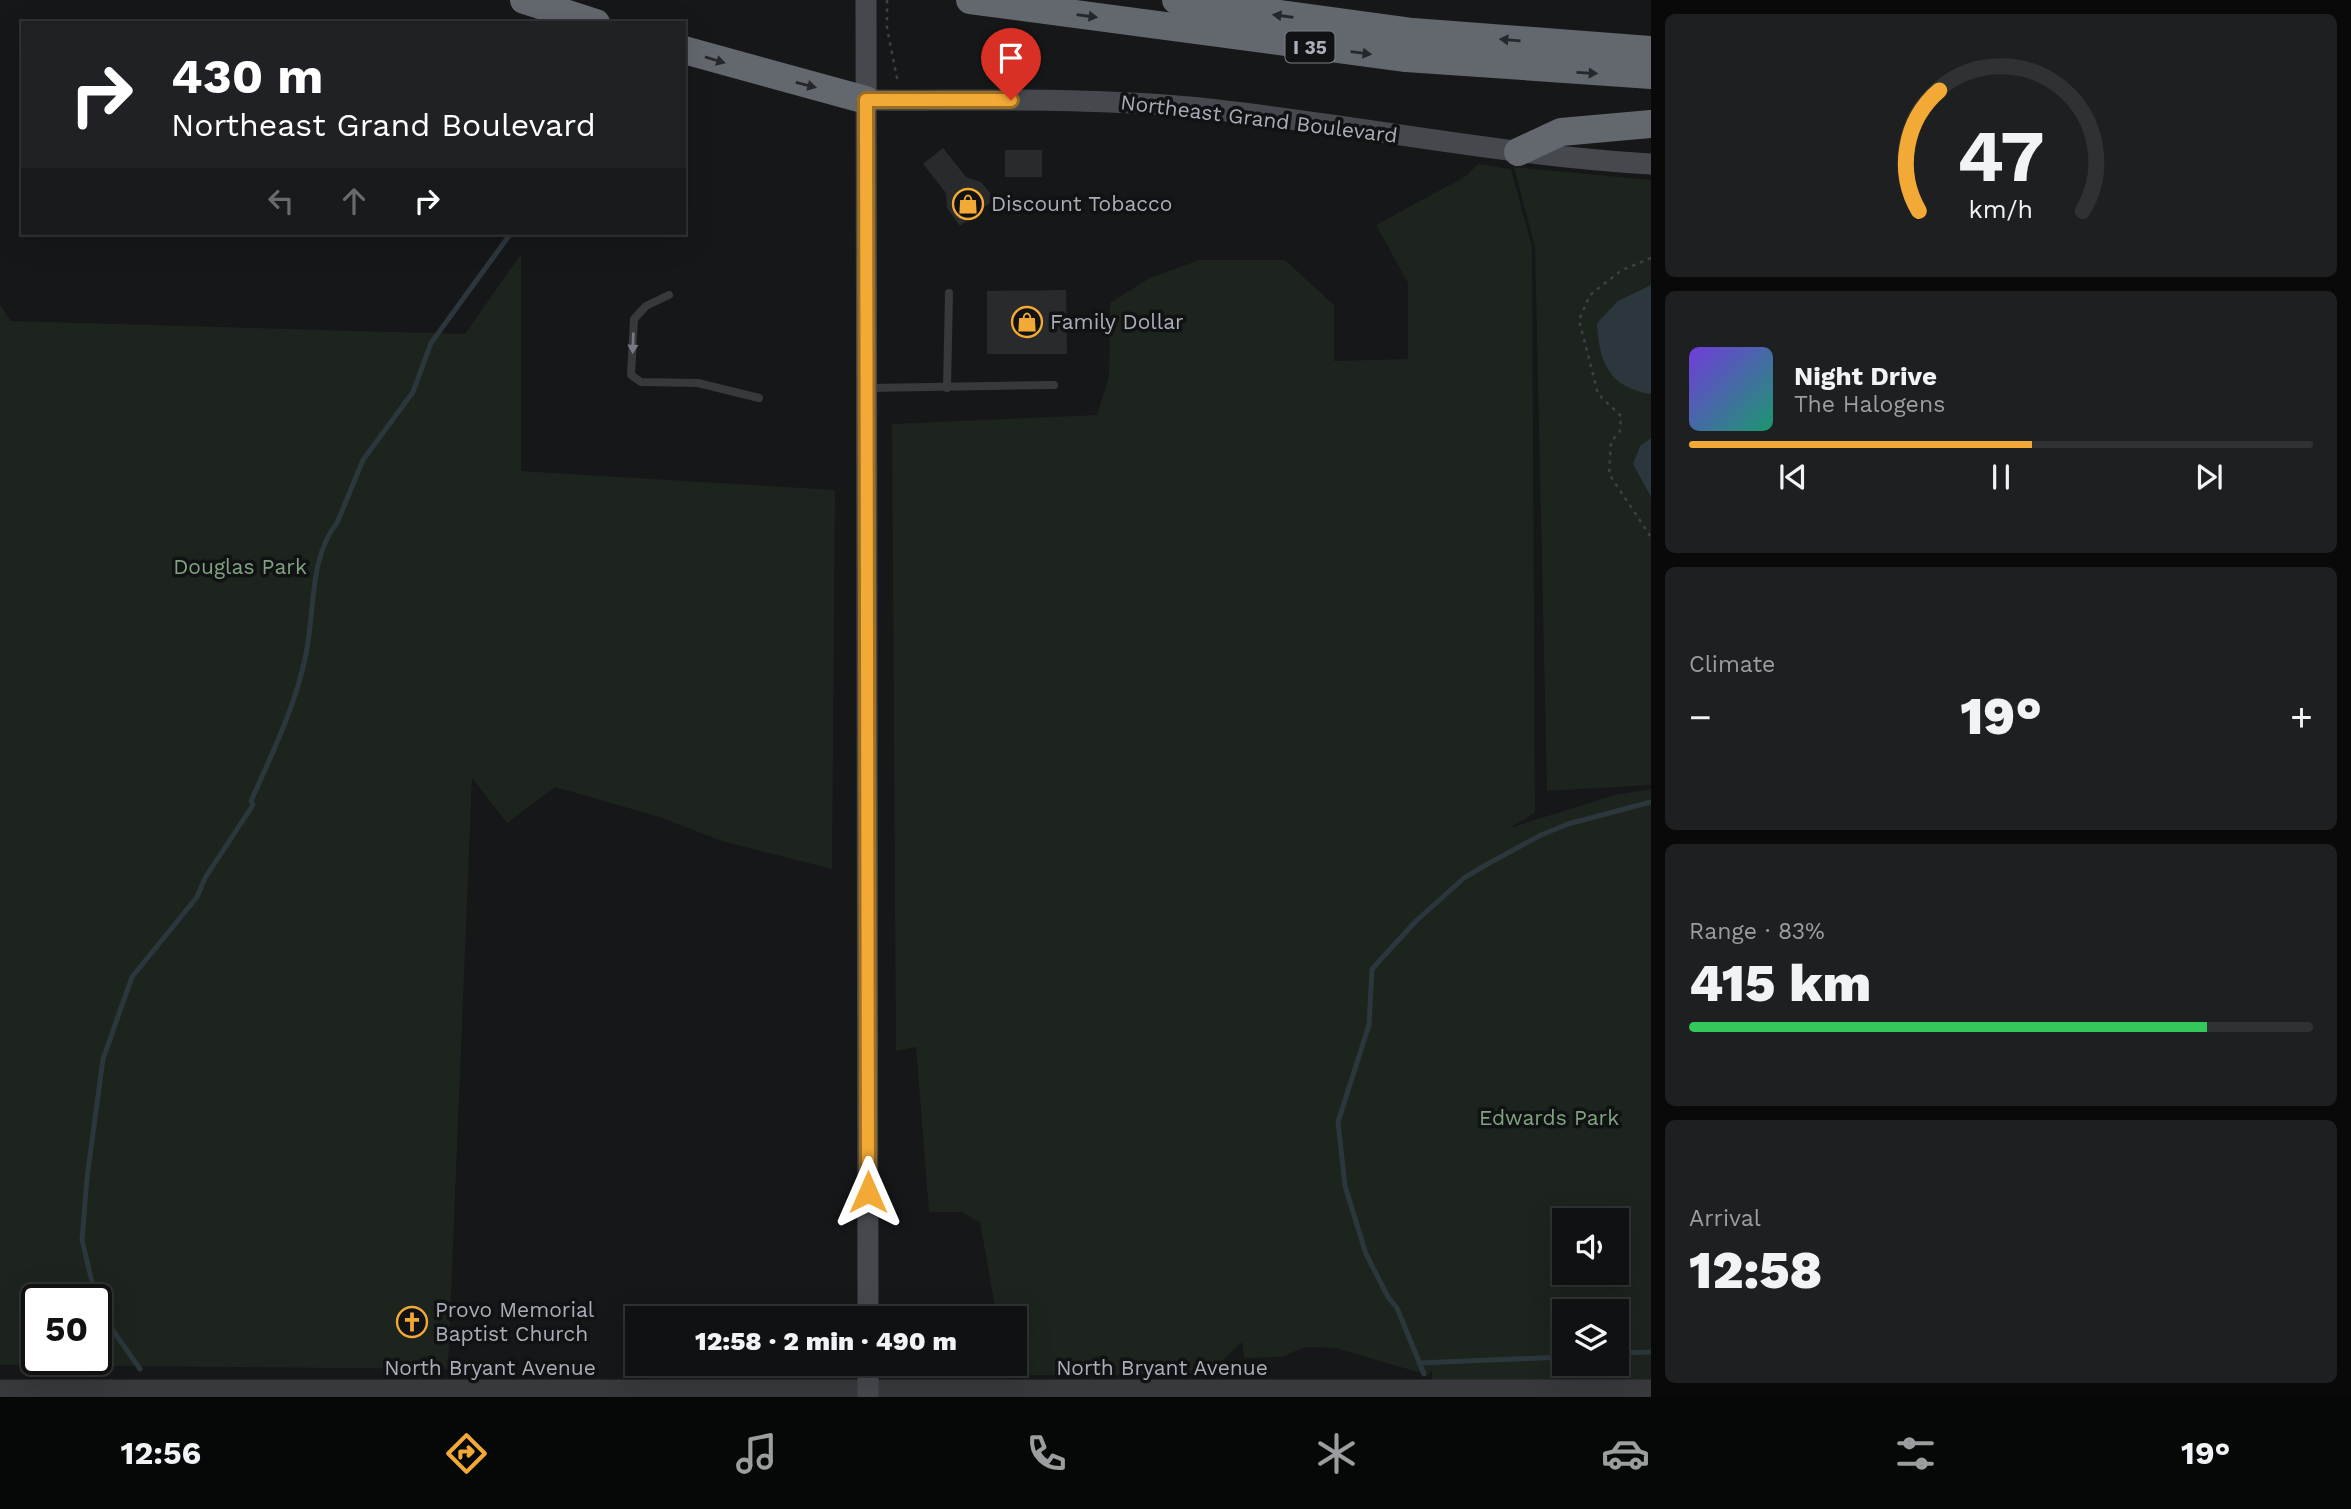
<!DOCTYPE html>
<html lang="en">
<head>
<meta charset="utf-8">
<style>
	:root { --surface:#101112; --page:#1e1f20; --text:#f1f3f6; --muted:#9c9d9f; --line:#303132; --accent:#f2a935 }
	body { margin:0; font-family:"Work Sans",sans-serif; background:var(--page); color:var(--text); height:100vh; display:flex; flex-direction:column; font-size:26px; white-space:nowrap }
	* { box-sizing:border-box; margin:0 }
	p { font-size:23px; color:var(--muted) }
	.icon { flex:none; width:38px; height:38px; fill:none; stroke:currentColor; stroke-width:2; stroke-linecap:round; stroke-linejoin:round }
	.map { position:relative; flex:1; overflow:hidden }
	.details { display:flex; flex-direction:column; gap:14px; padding:14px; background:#09090a; width:700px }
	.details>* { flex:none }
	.top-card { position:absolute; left:21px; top:21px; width:665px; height:214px; border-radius:0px; box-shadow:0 7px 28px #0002,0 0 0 2px var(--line); background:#202124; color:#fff; overflow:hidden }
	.buttons { position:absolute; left:1552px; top:1208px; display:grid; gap:14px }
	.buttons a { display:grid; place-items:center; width:77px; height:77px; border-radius:0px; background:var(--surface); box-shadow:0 7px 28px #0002,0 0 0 2px var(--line); font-size:35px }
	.speed { position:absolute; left:21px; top:1284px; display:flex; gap:14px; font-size:35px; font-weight:700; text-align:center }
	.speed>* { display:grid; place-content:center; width:91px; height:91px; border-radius:50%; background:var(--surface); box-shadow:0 7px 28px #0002,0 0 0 2px var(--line); line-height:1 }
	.speed .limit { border:4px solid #111; border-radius:10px; background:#fff; color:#111 }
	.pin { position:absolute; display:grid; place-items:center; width:60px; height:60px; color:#fff; margin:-72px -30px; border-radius:50% 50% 50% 0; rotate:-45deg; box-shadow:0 0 7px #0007 }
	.pin .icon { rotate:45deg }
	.me { position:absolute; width:77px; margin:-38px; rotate:0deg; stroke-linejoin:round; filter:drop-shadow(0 0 5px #0008) }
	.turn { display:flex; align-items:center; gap:24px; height:147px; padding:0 35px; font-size:32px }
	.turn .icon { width:91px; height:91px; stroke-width:2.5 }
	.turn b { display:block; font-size:49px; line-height:60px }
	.lanes { display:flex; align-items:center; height:66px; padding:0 35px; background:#0003; justify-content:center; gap:35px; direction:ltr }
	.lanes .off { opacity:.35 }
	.big { font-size:52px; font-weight:800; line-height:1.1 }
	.details .tile { flex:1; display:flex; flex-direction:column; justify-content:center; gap:10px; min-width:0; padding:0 24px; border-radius:10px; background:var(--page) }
	.details .dial { align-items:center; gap:0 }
	.dial svg { height:182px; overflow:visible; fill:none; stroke:var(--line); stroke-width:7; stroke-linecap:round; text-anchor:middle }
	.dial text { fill:var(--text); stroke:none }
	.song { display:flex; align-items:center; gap:21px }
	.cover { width:84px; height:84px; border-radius:10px; background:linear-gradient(135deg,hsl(260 70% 55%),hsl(160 70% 35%)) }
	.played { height:7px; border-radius:4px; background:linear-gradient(90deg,var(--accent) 55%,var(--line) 55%) }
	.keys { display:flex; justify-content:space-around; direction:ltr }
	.heat { display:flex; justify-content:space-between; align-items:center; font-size:38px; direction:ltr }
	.charge { height:10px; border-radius:5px; background:linear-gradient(90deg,#34c759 83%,var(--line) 0) }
	.trip { position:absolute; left:625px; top:1306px; width:402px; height:70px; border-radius:0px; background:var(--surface); box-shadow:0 7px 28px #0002,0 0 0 2px var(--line); font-weight:800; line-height:70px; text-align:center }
	.tabs { display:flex; height:112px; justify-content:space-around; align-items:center; background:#060707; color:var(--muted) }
	.tabs .icon { width:49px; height:49px }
	.tabs .current { color:var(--accent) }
	.tabs b { font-size:32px; color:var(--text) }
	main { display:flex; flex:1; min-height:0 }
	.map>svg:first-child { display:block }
	.green { fill:#1c241d; fill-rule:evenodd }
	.water { fill:#2c363d }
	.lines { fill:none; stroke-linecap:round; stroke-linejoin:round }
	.stream { stroke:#2c363d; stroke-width:5 }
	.building { fill:#292a2c }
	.path { stroke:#3d4044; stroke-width:2.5; stroke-dasharray:3.5 5; stroke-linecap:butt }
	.service { stroke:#37393d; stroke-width:8 }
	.tertiary { stroke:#37393d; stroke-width:19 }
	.secondary { stroke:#45484d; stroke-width:21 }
	.motorway { stroke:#63676e; stroke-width:28 }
	.oneway { fill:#26272a }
	.oneway2 { fill:#767981 }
	.route-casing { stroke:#9d6e22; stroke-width:18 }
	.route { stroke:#f2a935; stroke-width:12 }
	.labels { text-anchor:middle; stroke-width:7; stroke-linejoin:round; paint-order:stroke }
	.shield { fill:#111213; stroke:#7b7f86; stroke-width:2 }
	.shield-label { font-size:19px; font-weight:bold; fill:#a9aeb8 }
	.street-label { font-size:21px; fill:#a9aeb8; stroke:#111213 }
	.poi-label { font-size:21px; fill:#a9aeb8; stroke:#111213; text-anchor:start }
	.park-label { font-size:21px; fill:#80a380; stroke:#111213 }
</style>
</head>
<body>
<main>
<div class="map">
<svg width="1651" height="1397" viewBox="0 0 1651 1397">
	<rect width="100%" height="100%" fill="#161718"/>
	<g class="green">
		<path d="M1478,164L1511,169L1532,247L1535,813L1509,828L1615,795L1651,789V1380L1432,1381V1371L1428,1375L1335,1348L1305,1347L1281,1357L1244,1358L1242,1342L1207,1375H958V1363H1015V1318H997L980,1222L961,1212H929L916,1047L896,1051L892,424L1097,415L1109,377L1110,303L1150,278L1199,260H1285L1334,305V361L1408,359V283L1376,225L1466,176ZM1564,1220H1617V1272H1564ZM1564,1311H1617V1363H1564Z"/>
		<path d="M1514,167L1651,180V785L1547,791L1535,247Z"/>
		<path d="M521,254V471L835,490L832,869L722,841L656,816L555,787L507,823L472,778L448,1369L0,1365V304L11,321L465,334ZM37,1300H96V1360H37Z"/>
	</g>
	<g class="water">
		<path d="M1651,285V394C1609,388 1599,362 1597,323L1618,301Z"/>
		<path d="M1651,438V497L1633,464L1640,446Z"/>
	</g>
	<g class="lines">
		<g class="stream">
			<path d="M1617,1353L1651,1352"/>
			<path d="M1419,1363L1564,1357"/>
			<path d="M140,1369L112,1329L108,1310L92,1282L82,1240L87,1178L103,1059L132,977L197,897L205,878L253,805L251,801C272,754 296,705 306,654C315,612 309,557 337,523L363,460L413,392L431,343L511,233"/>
			<path d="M1424,1374L1397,1308L1388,1297L1366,1254L1345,1186L1338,1122L1369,1025L1372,969L1416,921L1464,878L1484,866L1541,835L1568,824L1651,802"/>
		</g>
	</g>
	<g class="building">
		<path d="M943,148L966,177L981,182L995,199L960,226L947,208L946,193L923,164Z"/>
		<rect x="1005" y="150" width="37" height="27"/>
		<path d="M1066,290L1067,354H987V291Z"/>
	</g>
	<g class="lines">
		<g class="path">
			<path d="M887,0V28L898,83"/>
			<path d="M1651,258L1622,270L1590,295L1579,320L1598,394L1621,416L1620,431L1611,442L1609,474L1651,537"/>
		</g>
		<g class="service">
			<path d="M669,295L646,306L634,319L631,375L641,382L698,383L759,398"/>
			<path d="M869,388L1054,385"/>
			<path d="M947,388L949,293"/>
		</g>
		<path class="tertiary" d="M0,1389H1651"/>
		<g class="secondary">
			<path d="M866,0L868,1318"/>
			<path d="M866,100C974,101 1081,97 1189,107C1343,122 1496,155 1651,164"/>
			<path d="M868,1363V1397"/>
		</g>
		<g class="motorway">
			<path d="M524,0L596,23"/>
			<path d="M970,0L1406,58L1651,75"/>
			<path d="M1176,0L1413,32L1651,50"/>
			<path d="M684,50L866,100"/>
			<path d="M1518,152L1561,132L1651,124"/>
		</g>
	</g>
	<defs><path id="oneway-solid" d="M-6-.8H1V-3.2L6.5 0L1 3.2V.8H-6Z" transform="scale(1.75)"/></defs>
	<g class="oneway">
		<use href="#oneway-solid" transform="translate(1087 16) rotate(8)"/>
		<use href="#oneway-solid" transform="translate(1283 16) rotate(-172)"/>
		<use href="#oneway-solid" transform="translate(1510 40) rotate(-175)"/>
		<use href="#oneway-solid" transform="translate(1361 53) rotate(7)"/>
		<use href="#oneway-solid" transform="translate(715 60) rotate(17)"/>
		<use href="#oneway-solid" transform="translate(1587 73) rotate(3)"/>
		<use href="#oneway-solid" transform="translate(806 85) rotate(14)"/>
	</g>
	<use class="oneway2" href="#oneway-solid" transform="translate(633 343) rotate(92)"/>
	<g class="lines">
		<g class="route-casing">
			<path id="route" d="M868,1192L866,100H1011"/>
		</g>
		<use href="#route" class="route"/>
	</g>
	<defs>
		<g id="shop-ring" transform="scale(1.575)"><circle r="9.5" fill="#111213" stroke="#f2a935" stroke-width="1.5"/><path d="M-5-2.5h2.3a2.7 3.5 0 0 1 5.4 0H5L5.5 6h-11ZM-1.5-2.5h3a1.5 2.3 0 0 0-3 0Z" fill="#f2a935"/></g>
		<g id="church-ring" transform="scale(1.575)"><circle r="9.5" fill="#111213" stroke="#f2a935" stroke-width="1.5"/><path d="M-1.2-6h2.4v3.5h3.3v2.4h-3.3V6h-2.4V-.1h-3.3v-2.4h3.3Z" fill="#f2a935"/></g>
	</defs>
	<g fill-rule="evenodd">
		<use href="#shop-ring" x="968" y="204"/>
		<use href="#shop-ring" x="1027" y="322"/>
		<use href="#church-ring" x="412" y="1322"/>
	</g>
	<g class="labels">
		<rect class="shield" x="1285.5" y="31.5" width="49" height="31" rx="5"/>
		<g class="shield-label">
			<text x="1310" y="54">I 35</text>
		</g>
		<g class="street-label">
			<text transform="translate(1259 119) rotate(7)" y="7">Northeast Grand Boulevard</text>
			<text x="490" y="1375">North Bryant Avenue</text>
			<text x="1162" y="1375">North Bryant Avenue</text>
		</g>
		<g class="poi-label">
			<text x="991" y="211">Discount Tobacco</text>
			<text x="1050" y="329">Family Dollar</text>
			<text x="435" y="1317">Provo Memorial<tspan x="435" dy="24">Baptist Church</tspan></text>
		</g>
		<g class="park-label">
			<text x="240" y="574">Douglas Park</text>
			<text x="1549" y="1125">Edwards Park</text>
		</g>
	</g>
</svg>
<div class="buttons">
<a><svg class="icon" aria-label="sound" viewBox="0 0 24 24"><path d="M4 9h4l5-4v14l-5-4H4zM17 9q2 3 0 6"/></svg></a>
<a><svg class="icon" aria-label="layers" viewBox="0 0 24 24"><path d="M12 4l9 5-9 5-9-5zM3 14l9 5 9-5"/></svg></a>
</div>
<div class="speed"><div class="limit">50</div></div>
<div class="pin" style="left:1011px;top:100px;background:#d93025"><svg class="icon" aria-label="arrive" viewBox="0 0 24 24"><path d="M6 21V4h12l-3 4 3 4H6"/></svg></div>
<svg class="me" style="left:868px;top:1192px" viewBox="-20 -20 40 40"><path d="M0-17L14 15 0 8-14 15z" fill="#f2a935" stroke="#fff" stroke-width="4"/></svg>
<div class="trip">12:58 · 2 min · 490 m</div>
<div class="top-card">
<div class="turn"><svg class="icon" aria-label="right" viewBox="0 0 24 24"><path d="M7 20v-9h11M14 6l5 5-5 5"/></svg><div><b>430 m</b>Northeast Grand Boulevard</div></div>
<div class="lanes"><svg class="icon off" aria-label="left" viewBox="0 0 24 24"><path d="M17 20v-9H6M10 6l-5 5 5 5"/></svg><svg class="icon off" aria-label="ahead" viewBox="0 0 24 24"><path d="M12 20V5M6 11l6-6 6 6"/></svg><svg class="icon" aria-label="right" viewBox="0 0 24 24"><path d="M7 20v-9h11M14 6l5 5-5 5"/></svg></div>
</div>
</div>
<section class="details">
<div class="tile dial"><svg viewBox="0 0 100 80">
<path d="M14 69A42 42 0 1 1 86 69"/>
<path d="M14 69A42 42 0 0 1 23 16" stroke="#f2a935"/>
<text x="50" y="56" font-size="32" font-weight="700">47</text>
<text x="50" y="72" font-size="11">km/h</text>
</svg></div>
<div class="tile">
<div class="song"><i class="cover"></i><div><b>Night Drive</b><p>The Halogens</p></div></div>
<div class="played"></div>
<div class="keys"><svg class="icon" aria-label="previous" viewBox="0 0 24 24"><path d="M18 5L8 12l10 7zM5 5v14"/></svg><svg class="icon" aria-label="pause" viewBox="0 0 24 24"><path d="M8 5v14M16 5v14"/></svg><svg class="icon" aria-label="next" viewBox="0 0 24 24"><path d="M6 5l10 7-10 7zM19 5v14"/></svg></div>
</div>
<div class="tile"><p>Climate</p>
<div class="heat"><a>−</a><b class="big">19°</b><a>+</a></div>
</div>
<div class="tile"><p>Range · 83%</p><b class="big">415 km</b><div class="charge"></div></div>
<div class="tile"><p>Arrival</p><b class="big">12:58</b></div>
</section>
</main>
<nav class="tabs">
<b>12:56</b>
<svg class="icon current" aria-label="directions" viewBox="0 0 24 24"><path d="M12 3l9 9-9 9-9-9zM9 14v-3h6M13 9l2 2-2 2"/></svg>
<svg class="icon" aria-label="music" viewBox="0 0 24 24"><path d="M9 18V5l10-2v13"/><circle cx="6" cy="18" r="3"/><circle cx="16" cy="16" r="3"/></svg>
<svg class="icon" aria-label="phone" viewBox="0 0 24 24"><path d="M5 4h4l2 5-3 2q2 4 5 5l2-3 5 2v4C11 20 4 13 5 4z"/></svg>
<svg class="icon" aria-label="climate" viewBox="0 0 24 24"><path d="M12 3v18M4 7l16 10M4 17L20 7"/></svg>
<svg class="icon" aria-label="car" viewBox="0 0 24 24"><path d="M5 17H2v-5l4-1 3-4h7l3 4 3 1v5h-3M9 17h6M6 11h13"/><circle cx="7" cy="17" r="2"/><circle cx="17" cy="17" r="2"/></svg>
<svg class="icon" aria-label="filters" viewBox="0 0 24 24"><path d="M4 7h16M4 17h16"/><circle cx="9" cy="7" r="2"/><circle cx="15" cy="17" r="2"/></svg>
<b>19°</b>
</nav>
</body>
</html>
